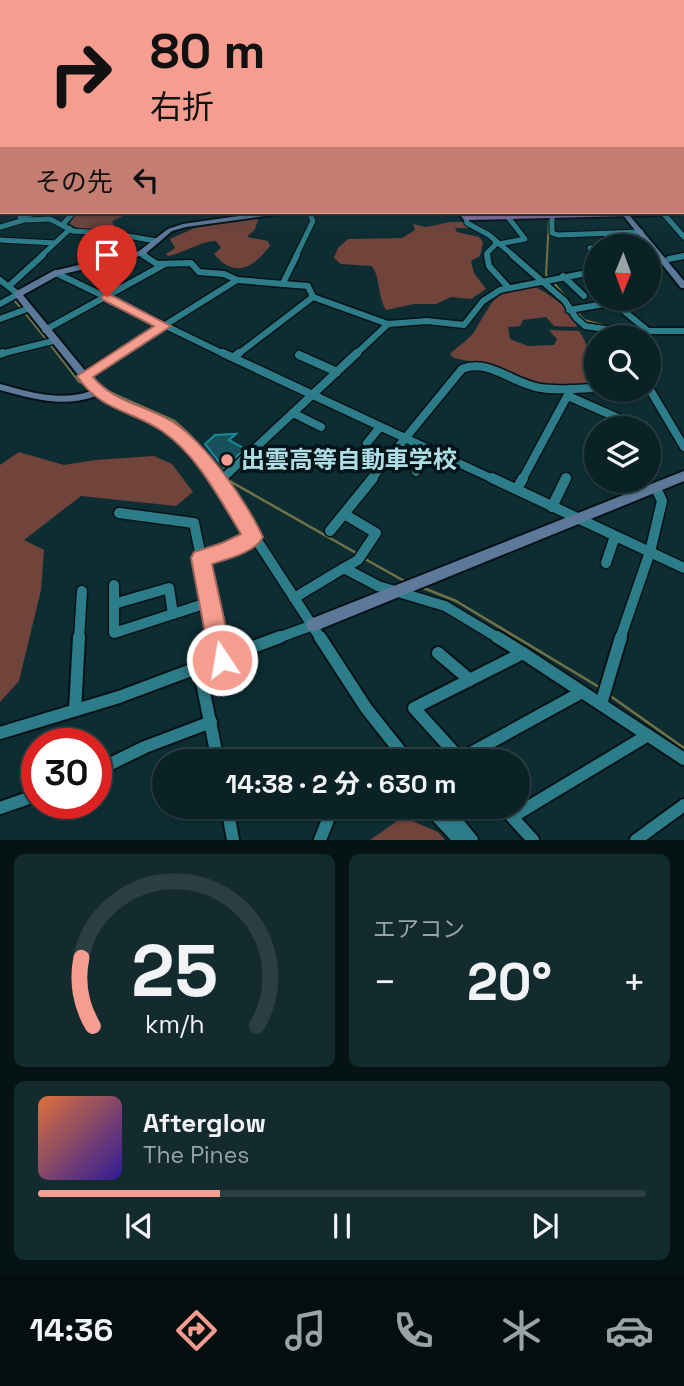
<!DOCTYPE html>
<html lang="ja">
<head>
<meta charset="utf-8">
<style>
	:root { --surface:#0a2226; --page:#132a2e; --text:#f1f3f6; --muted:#99a4a7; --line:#2a3f43; --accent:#f59d8e }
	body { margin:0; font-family:"Space Grotesk","Noto Sans JP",sans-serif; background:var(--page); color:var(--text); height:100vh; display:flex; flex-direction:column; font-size:26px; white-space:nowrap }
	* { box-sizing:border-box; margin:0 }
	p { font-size:23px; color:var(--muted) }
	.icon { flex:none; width:38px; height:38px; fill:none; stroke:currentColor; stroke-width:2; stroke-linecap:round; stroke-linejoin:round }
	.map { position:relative; height:840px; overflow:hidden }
	.sheet { display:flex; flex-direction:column; gap:14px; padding:14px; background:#061315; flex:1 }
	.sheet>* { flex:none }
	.top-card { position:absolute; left:0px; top:0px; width:684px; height:214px; box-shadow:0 2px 5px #0004,0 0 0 2px var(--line); background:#f59d8e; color:#111; overflow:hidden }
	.needle { width:46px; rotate:181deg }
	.fabs { position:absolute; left:584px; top:234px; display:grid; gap:14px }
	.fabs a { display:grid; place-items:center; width:77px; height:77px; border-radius:50%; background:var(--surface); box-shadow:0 2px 5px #0004,0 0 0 2px var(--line); font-size:35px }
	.speed { position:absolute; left:21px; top:728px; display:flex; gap:14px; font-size:35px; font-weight:700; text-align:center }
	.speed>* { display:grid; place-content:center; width:91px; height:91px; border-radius:50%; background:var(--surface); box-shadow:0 2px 5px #0004,0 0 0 2px var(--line); line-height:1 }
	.speed .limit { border:10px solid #d22; background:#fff; color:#111 }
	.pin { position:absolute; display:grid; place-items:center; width:60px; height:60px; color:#fff; margin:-72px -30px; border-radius:50% 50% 50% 0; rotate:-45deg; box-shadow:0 0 7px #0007 }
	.pin .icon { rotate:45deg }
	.me { position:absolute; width:77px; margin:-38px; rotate:348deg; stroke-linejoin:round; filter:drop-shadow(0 0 5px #0008) }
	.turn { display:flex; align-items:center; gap:24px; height:147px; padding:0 35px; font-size:32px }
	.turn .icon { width:91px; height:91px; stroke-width:2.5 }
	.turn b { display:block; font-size:49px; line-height:60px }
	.then { display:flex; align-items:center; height:66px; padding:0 35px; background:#0003; gap:14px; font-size:26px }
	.big { font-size:52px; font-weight:700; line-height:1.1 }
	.sheet .card { flex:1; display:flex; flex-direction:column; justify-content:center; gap:10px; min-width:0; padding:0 24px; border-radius:10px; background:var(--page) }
	.sheet .dial { align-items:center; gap:0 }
	.dial svg { height:182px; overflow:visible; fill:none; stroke:var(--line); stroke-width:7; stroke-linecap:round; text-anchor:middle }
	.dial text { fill:var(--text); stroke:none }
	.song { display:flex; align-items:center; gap:21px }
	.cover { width:84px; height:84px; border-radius:10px; background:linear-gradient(135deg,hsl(20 70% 55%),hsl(250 70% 35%)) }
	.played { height:7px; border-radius:4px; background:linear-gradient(90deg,var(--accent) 30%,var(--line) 30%) }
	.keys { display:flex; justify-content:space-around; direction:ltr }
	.heat { display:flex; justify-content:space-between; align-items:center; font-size:38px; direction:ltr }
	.sheet .tiles { flex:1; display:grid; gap:14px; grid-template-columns:1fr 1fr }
	.card:last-child { grid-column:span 2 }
	.trip { position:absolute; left:152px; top:749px; width:378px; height:70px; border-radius:35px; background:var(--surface); box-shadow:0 2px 5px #0004,0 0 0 2px var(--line); font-weight:700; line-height:70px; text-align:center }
	.menu { display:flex; height:112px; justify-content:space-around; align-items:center; background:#040e0f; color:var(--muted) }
	.menu .icon { width:49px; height:49px }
	.menu .active { color:var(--accent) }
	.menu b { font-size:32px; color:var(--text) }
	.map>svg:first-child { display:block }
	.green { fill:#70433b }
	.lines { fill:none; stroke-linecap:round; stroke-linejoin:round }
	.stream-far1 { stroke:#717245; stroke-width:2 }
	.stream { stroke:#717245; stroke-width:2.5 }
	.building { fill:#17515b; stroke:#188c9d; stroke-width:2 }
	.street-far4-casing { stroke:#061316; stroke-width:7 }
	.street-far3-casing { stroke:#061316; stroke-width:9 }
	.street-far2-casing { stroke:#061316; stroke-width:11 }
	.street-far1-casing { stroke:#061316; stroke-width:13 }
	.street-casing { stroke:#061316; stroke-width:16 }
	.secondary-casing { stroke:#061316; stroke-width:4 }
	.primary-casing { stroke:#061316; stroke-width:4 }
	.street-far4 { stroke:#2d7c89; stroke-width:5 }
	.street-far3 { stroke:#2d7c89; stroke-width:6 }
	.street-far2 { stroke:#2d7c89; stroke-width:8 }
	.street-far1 { stroke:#2d7c89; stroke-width:10 }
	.street { stroke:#2d7c89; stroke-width:12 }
	.secondary { fill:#5c799a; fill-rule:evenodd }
	.primary { fill:#8b76ab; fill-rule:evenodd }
	.route { fill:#f59d8e; stroke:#9f665c; stroke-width:2 }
	.poi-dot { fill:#f59d8e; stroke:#011418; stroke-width:2.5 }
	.labels { text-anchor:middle; stroke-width:7; stroke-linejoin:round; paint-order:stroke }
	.poi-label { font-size:24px; font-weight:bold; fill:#b0dee6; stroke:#011418; text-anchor:start }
</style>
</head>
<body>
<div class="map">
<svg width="684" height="840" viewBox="0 0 684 840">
	<rect width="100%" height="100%" fill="#0d2d33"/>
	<g class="green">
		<path d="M76,212H132L112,221L114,225L110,231C96,232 82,231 70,224Z"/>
		<path d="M255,218L258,220L255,229L247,237L268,241L270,246C254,266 236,280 214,254L221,248L216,241C200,241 184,253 168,256L166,254L175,248L170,239L204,224Z"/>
		<path d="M450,222H464L475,228H455L457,232L479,237L483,242L480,256L471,261L474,273L486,289L471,299L451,297L436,304H414L386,310C377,296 381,279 372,266L341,264L334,258L338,248L348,239L402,238L415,230L413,224L426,227Z"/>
		<path d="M536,287C552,297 573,308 577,327L554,326L546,317L523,320L520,326L508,327L510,339L528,346L554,345L557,339L549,330L579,331C587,342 587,351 596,363L594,368L597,372V385L542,384L497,367L454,358L450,354C457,347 468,340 474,332C497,295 491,293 536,287Z"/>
		<path d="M19,452L64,465L95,460L154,456L172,464L193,492L176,506L81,496L24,540L44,550L41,590L19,681L0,702V465Z"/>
		<path d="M403,817L438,832L445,840H370Z"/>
	</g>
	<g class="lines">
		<g class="stream-far1">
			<path d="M549,220L546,275L550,279"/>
			<path d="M554,283L572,305"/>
			<path d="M14,300L22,309"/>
			<path d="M575,310L584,320L603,325"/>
			<path d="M25,313L46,339"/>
			<path d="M49,343L79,382L84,383"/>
			<path d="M96,386L175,421L190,435L221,476"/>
		</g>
		<g class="stream">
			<path d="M226,479L358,554"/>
			<path d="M365,559L406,582"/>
			<path d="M421,587L456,601L599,687"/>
			<path d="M609,695L684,748"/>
		</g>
	</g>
	<path class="building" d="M236,434L229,440L245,449L224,468L205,444L215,435Z"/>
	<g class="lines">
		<g class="street-far4-casing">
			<g id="street-far4">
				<path d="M663,213L684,237"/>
				<path d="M552,214V233L558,235L641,232"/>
				<path d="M20,217L39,212"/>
				<path d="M466,218L467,223L489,235L514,256"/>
				<path d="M65,226L63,224L74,212"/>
				<path d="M0,227L24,220L50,219L73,231L117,234L156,241"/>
				<path d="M606,234L624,247"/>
				<path d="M0,240L55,243"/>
				<path d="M499,244L525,239L504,212"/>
				<path d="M590,248H597"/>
				<path d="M141,253L146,256"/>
				<path d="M41,256L70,229"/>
				<path d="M296,256L313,221L309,212"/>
				<path d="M488,256L487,253L496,244L495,241"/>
			</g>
		</g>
		<g class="street-far3-casing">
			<g id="street-far3">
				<path d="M143,255L157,264L191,263L199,272L224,274L237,280L308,286L313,297L388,324L427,321L464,325L483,301L500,290L597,271"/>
				<path d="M487,255L489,266L508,287"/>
				<path d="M512,255L565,301L576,318L585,326L618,331H684"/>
				<path d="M669,259L684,256"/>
				<path d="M649,262L663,260"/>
				<path d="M56,273L226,355"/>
				<path d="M563,276L584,296"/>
				<path d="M0,280L18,294L0,304"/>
				<path d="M283,283L297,255"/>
				<path d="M9,286L43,255"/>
				<path d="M569,310L604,304L599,299"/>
				<path d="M624,311L647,330"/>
				<path d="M0,319L27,309"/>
				<path d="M45,330L165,264"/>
				<path d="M0,354L53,341"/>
				<path d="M117,355L237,280"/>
				<path d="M237,355L313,297"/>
				<path d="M355,355L388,324"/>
			</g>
		</g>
		<g class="street-far2-casing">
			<g id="street-far2">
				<path d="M223,353L495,480"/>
				<path d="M0,354L3,353"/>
				<path d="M299,355L337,372"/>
				<path d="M234,357L239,353"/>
				<path d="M84,376L120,353"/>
				<path d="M649,388L684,447"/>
				<path d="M568,396L618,418"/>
				<path d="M293,413L321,427"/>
				<path d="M367,443L380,427"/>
				<path d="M416,472L430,450"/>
				<path d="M221,480L357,353"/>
				<path d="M371,480L462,369C489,358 513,384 541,388C559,391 579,388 597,388"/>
				<path d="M522,480L571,389"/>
			</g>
		</g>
		<g class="street-far1-casing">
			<g id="street-far1">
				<path d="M223,478L219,482L321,639"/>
				<path d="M492,478L684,568"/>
				<path d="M517,489L523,478"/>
				<path d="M552,507L566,478"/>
				<path d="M119,513L194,523L218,639"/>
				<path d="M344,514L376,533L358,560L344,568"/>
				<path d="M330,531L373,478"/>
				<path d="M201,558L226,551L253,537"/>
				<path d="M606,563L615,536"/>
				<path d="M114,585V633L210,602"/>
				<path d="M294,598L344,568L378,586L445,606L500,639"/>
				<path d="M114,604L169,588L173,614"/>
				<path d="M79,639L82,591"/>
				<path d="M275,639L313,625"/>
				<path d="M620,639L650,552L662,501L656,488"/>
			</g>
		</g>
		<g class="street-casing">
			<g id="street">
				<path d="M217,637L222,660"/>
				<path d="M320,637L366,708L408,761"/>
				<path d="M497,637L523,653"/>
				<path d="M438,653L470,680"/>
				<path d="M199,668L218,761"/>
				<path d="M601,704L621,637"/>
				<path d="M75,710L79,637"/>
				<path d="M0,733L119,697L280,637"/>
				<path d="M460,759L582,692"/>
				<path d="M462,761L414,708L523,653L684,759"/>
				<path d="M96,771L145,747L211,722"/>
				<path d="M227,807L233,840"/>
				<path d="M428,807L459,840"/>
				<path d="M445,807L472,840"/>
				<path d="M503,807L533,840"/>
				<path d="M0,808L37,795"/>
				<path d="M512,817L648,735"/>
				<path d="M320,840L333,807"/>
				<path d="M636,840L684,805"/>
			</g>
		</g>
		<g class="secondary-casing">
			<g id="secondary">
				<rect x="682" y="145" width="2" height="4"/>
				<rect x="0" y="191" width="2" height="4"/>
				<path d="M682,210H684V214L630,216L684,281V288H681L622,214L624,212H682Z"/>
				<path d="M267,212H282L279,214L186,227L172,231L144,255L59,275L23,295L101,390L179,428L223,479L225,482L223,485L219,487L215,485L171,434L96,396C63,408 33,399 0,390V384C30,392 60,402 91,391L15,296V292L53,271L139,251L168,229L183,224Z"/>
				<path d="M456,212H463L469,218L464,219Z"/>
				<path d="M684,471V481L313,632L308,630L306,625L308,620L313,618Z"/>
			</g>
		</g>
		<g class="primary-casing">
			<path id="primary" d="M625,212H628V216L466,220L462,218L466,216Z"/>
		</g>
		<use href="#street-far4" class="street-far4"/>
		<use href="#street-far3" class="street-far3"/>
		<use href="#street-far2" class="street-far2"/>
		<use href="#street-far1" class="street-far1"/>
		<use href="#street" class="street"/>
		<use href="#secondary" class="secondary"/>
		<use href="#primary" class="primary"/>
	</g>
	<linearGradient id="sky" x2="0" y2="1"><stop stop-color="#07191c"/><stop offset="0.5" stop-color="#2f4c5b"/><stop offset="1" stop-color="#2f4c5b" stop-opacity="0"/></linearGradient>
	<rect width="684" height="234" fill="url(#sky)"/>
	<path class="route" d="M107,293L171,326L93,377C115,403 146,405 173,422C207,444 246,501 263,537C256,552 228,559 212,564L233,660L230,668L222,671L214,668L210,660L191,558L194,552L222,543L241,534C219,498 197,455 162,431C131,410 100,411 77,376L154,326L103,300L101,297Z"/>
	<circle class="poi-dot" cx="227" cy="460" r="7"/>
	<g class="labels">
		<g class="poi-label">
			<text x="241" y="468">出雲高等自動車学校</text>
		</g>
	</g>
</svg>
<div class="fabs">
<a><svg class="needle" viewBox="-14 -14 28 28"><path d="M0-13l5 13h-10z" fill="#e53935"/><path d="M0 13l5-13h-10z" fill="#99a4a7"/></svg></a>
<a><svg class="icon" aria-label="search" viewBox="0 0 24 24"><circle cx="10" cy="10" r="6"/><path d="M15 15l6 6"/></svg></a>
<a><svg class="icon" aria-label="layers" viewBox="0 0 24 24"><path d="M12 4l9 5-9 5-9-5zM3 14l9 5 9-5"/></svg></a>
</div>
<div class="speed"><div class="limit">30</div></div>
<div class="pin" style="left:107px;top:297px;background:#d93025"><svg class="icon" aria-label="arrive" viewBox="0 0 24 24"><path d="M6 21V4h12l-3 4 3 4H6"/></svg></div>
<svg class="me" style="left:222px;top:660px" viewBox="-20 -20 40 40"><circle r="17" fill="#f59d8e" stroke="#fff" stroke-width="3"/><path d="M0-11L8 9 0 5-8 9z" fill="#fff"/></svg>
<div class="trip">14:38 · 2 分 · 630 m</div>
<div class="top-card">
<div class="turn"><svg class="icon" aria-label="right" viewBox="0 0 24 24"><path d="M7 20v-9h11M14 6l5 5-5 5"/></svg><div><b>80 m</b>右折</div></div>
<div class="then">その先<svg class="icon" aria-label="left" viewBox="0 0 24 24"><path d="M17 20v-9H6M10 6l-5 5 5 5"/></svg></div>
</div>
</div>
<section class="sheet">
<div class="tiles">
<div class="card dial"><svg viewBox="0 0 100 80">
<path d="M14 69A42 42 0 1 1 86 69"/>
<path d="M14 69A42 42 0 0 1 9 39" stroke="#f59d8e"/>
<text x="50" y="56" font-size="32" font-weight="700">25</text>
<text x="50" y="72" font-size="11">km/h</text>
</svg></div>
<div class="card"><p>エアコン</p>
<div class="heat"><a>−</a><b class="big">20°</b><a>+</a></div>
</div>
<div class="card">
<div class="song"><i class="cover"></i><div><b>Afterglow</b><p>The Pines</p></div></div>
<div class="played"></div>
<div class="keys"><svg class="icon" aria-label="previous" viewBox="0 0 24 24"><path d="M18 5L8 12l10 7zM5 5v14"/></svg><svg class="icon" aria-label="pause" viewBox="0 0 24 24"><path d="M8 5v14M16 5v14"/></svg><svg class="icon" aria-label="next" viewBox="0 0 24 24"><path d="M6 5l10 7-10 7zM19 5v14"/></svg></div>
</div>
</div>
</section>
<nav class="menu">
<b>14:36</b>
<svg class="icon active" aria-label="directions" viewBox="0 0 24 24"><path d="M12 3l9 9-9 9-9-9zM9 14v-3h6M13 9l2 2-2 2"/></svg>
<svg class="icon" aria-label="music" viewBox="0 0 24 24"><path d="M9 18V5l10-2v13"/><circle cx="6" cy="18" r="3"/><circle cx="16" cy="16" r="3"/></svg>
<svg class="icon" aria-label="phone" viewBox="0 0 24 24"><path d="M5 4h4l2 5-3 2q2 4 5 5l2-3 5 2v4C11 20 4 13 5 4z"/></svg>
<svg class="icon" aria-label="climate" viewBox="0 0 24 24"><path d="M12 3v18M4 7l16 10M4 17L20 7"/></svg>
<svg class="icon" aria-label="car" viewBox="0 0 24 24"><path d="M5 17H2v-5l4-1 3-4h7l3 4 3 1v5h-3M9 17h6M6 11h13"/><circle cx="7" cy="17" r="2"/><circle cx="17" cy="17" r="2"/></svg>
</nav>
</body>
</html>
